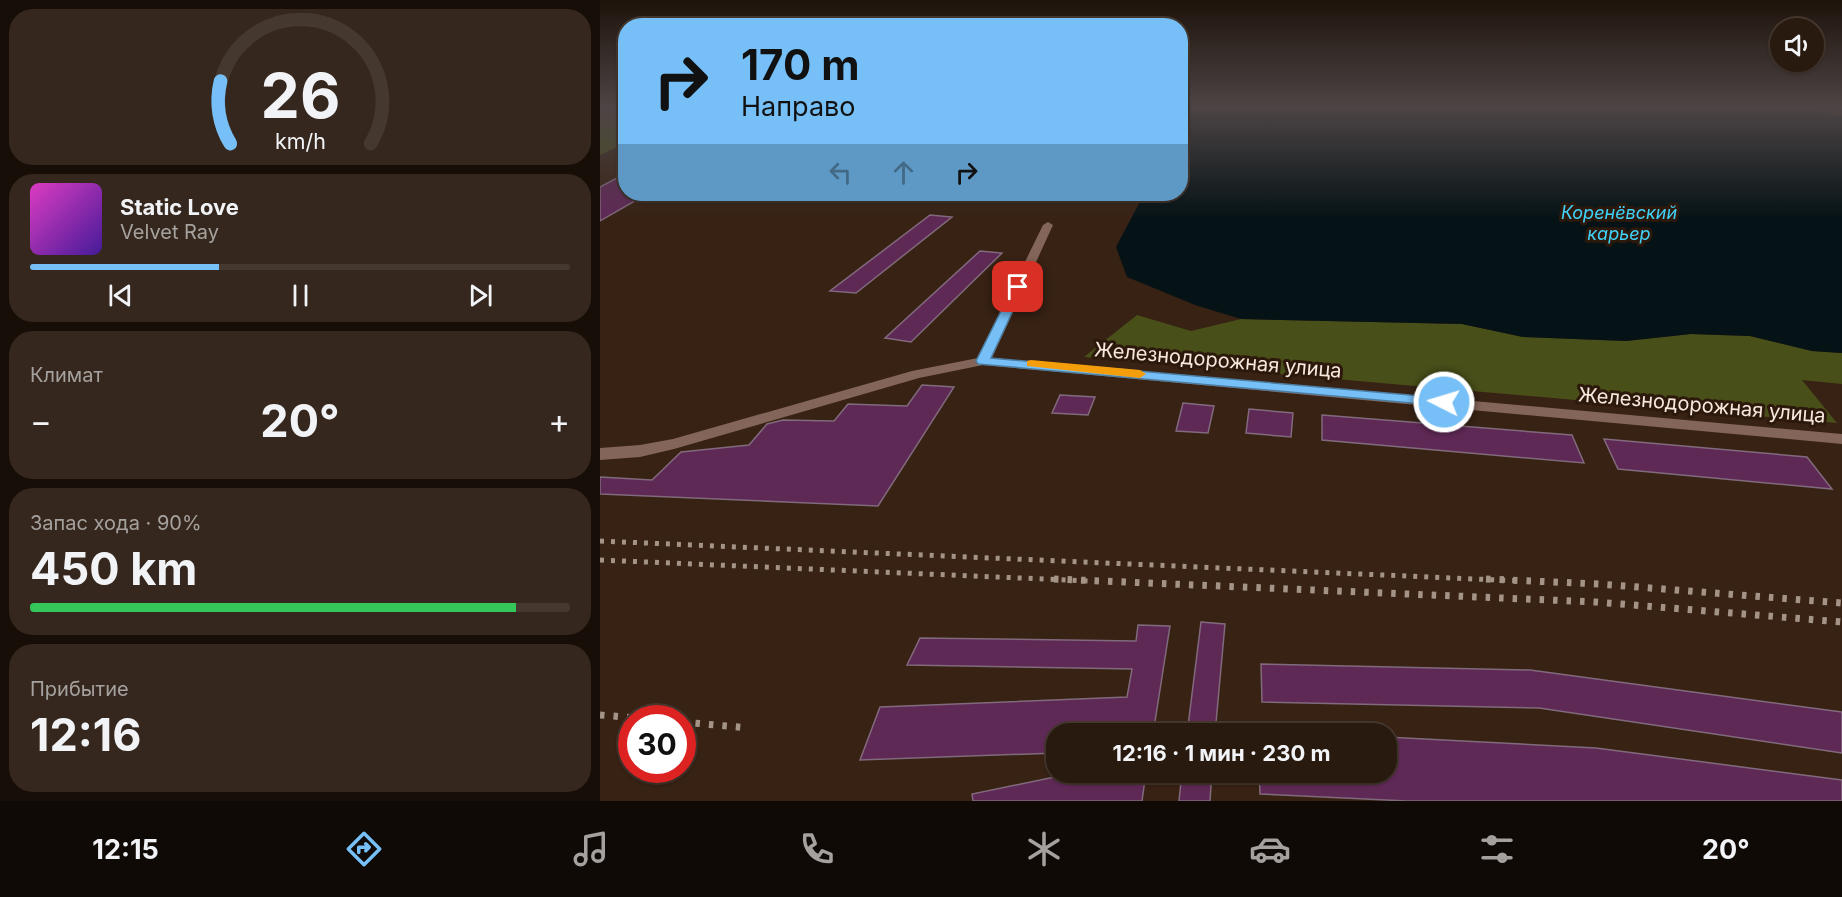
<!DOCTYPE html>
<html lang="ru">
<head>
<meta charset="utf-8">
<style>
	:root { --surface:#291a0f; --page:#35271d; --text:#f1f3f6; --muted:#a5a19e; --line:#45382f; --accent:#76c0f7 }
	body { margin:0; font-family:Inter,sans-serif; background:var(--page); color:var(--text); height:100vh; display:flex; flex-direction:column; font-size:22px; white-space:nowrap }
	* { box-sizing:border-box; margin:0 }
	p { font-size:20px; color:var(--muted) }
	.icon { flex:none; width:33px; height:33px; fill:none; stroke:currentColor; stroke-width:2; stroke-linecap:round; stroke-linejoin:round }
	.map { position:relative; flex:1; overflow:hidden }
	.details { display:flex; flex-direction:column; gap:9px; padding:9px; background:#170e08; width:600px }
	.details>* { flex:none }
	.top-card { position:absolute; left:18px; top:18px; width:570px; height:183px; border-radius:24px; box-shadow:0 2px 4px #0004,0 0 0 2px var(--line); background:#76c0f7; color:#111; overflow:hidden }
	.controls { position:absolute; left:1170px; top:18px; display:grid; gap:12px }
	.controls a { display:grid; place-items:center; width:54px; height:54px; border-radius:50%; background:var(--surface); box-shadow:0 2px 4px #0004,0 0 0 2px var(--line); font-size:30px }
	.speed { position:absolute; left:18px; top:705px; display:flex; gap:12px; font-size:30px; font-weight:700; text-align:center }
	.speed>* { display:grid; place-content:center; width:78px; height:78px; border-radius:50%; background:var(--surface); box-shadow:0 2px 4px #0004,0 0 0 2px var(--line); line-height:1 }
	.speed .limit { border:9px solid #d22; background:#fff; color:#111 }
	.pin { position:absolute; display:grid; place-items:center; width:51px; height:51px; color:#fff; margin:-26px; border-radius:12px; box-shadow:0 3px 9px #0006 }
	.me { position:absolute; width:66px; margin:-33px; rotate:275deg; stroke-linejoin:round; filter:drop-shadow(0 0 4px #0008) }
	.turn { display:flex; align-items:center; gap:21px; height:126px; padding:0 24px; font-size:27px }
	.turn .icon { width:78px; height:78px; stroke-width:2.5 }
	.turn b { display:block; font-size:42px; line-height:51px }
	.lanes { display:flex; align-items:center; height:57px; padding:0 24px; background:#0003; justify-content:center; gap:30px; direction:ltr }
	.lanes .off { opacity:.35 }
	.big { font-size:45px; font-weight:700; line-height:1.1 }
	.details .card { flex:1; display:flex; flex-direction:column; justify-content:center; gap:9px; min-width:0; padding:0 21px; border-radius:24px; background:var(--page) }
	.details .dial { align-items:center; gap:0 }
	.dial svg { height:156px; overflow:visible; fill:none; stroke:var(--line); stroke-width:7; stroke-linecap:round; text-anchor:middle }
	.dial text { fill:var(--text); stroke:none }
	.song { display:flex; align-items:center; gap:18px }
	.cover { width:72px; height:72px; border-radius:9px; background:linear-gradient(135deg,hsl(310 70% 55%),hsl(260 70% 35%)) }
	.played { height:6px; border-radius:3px; background:linear-gradient(90deg,var(--accent) 35%,var(--line) 35%) }
	.keys { display:flex; justify-content:space-around; direction:ltr }
	.heat { display:flex; justify-content:space-between; align-items:center; font-size:33px; direction:ltr }
	.charge { height:9px; border-radius:4px; background:linear-gradient(90deg,#34c759 90%,var(--line) 0) }
	.trip { position:absolute; left:446px; top:723px; width:351px; height:60px; border-radius:24px; background:var(--surface); box-shadow:0 2px 4px #0004,0 0 0 2px var(--line); font-weight:700; line-height:60px; text-align:center }
	.tab-bar { display:flex; height:96px; justify-content:space-around; align-items:center; background:#100a06; color:var(--muted) }
	.tab-bar .icon { width:42px; height:42px }
	.tab-bar .active { color:var(--accent) }
	.tab-bar b { font-size:27px; color:var(--text) }
	main { display:flex; flex:1; min-height:0 }
	.map>svg:first-child { display:block }
	.green { fill:#494f19 }
	.water { fill:#061316 }
	.building { fill:#5f2956; stroke:#816a7c; stroke-width:1.5 }
	.lines { fill:none; stroke-linecap:round; stroke-linejoin:round }
	.street { fill:#846559; fill-rule:evenodd }
	.rail-far1 { stroke:#a49387; stroke-width:5; stroke-dasharray:4 7; stroke-linecap:butt }
	.rail { stroke:#a49387; stroke-width:7; stroke-dasharray:4.5 9; stroke-linecap:butt }
	.route { fill:#76c0f7; stroke:#4d7da1; stroke-width:1.5 }
	.slow { fill:#f59e0b }
	.labels { text-anchor:middle; stroke-width:6; stroke-linejoin:round; paint-order:stroke }
	.far-water-label { font-size:18px; font-style:italic; fill:#40d2f8; stroke:#2d190b }
	.street-label { font-size:20px; fill:#f7e9df; stroke:#2d190b }
</style>
</head>
<body>
<main>
<section class="details">
<div class="card dial"><svg viewBox="0 0 100 80">
<path d="M14 69A42 42 0 1 1 86 69"/>
<path d="M14 69A42 42 0 0 1 9 37" stroke="#76c0f7"/>
<text x="50" y="56" font-size="32" font-weight="700">26</text>
<text x="50" y="72" font-size="11">km/h</text>
</svg></div>
<div class="card">
<div class="song"><i class="cover"></i><div><b>Static Love</b><p>Velvet Ray</p></div></div>
<div class="played"></div>
<div class="keys"><svg class="icon" aria-label="previous" viewBox="0 0 24 24"><path d="M18 5L8 12l10 7zM5 5v14"/></svg><svg class="icon" aria-label="pause" viewBox="0 0 24 24"><path d="M8 5v14M16 5v14"/></svg><svg class="icon" aria-label="next" viewBox="0 0 24 24"><path d="M6 5l10 7-10 7zM19 5v14"/></svg></div>
</div>
<div class="card"><p>Климат</p>
<div class="heat"><a>−</a><b class="big">20°</b><a>+</a></div>
</div>
<div class="card"><p>Запас хода · 90%</p><b class="big">450 km</b><div class="charge"></div></div>
<div class="card"><p>Прибытие</p><b class="big">12:16</b></div>
</section>
<div class="map">
<svg width="1242" height="801" viewBox="0 0 1242 801">
	<rect width="100%" height="100%" fill="#372214"/>
	<g class="green">
		<path d="M0,106H26L25,143L0,155Z"/>
		<path d="M537,315L591,331L641,319L862,324L923,337L1026,341L1091,334L1150,336L1212,351L1242,353V384L1202,380L1237,423L484,357Z"/>
	</g>
	<path class="water" d="M583,106H1144L1148,109L1180,110L1181,106C1202,106 1220,115 1242,116V353L1212,351L1150,336L1091,334L1026,341L923,337L862,324L641,319L595,305L527,277L516,247L544,194H580L581,126L586,118Z"/>
	<g class="building">
		<path d="M26,173V194H47L0,221V187Z"/>
		<path d="M330,215L352,217L256,293L230,291Z"/>
		<path d="M380,251L402,253L311,342L285,338Z"/>
		<path d="M322,385L354,387L278,506L0,494V477L52,480L81,452L149,445L167,424L183,420L234,421L248,404L307,406Z"/>
		<path d="M460,395L495,397L488,415L452,413Z"/>
		<path d="M583,403L614,406L608,433L576,431Z"/>
		<path d="M649,409L693,413L691,437L646,433Z"/>
		<path d="M722,415L972,435L984,463L722,440Z"/>
		<path d="M1004,439L1207,457L1232,489L1018,469Z"/>
		<path d="M601,622L625,624L615,734H587Z"/>
		<path d="M538,625L570,626L553,734H456V753L260,760L280,707L527,697L532,669L307,665L320,638L536,641Z"/>
		<path d="M661,664L930,670L1242,712V753L939,708L662,702Z"/>
		<path d="M786,737L996,748L1242,780V801H807L660,794L659,772H786Z"/>
		<path d="M479,772H546L542,801H373L372,794Z"/>
		<path d="M582,772H612L610,801H579Z"/>
	</g>
	<g class="lines">
		<path class="street" d="M448,222L453,225L392,358L1242,434V444L383,365L319,378L74,449L40,457L0,460V448L40,445L73,439L312,371L378,358L443,225Z"/>
		<g class="rail-far1">
			<path d="M0,541L921,581"/>
			<path d="M0,560L490,581"/>
		</g>
		<g class="rail">
			<path d="M454,579L996,602L1242,622"/>
			<path d="M886,579L999,584L1242,603"/>
			<path d="M0,715L37,718"/>
			<path d="M82,722L149,728"/>
		</g>
	</g>
	<linearGradient id="sky" x2="0" y2="1"><stop stop-color="#1e130b"/><stop offset="0.49" stop-color="#4d4445"/><stop offset="1" stop-color="#4d4445" stop-opacity="0"/></linearGradient>
	<rect width="1242" height="218" fill="url(#sky)"/>
	<path class="route" d="M418,284L424,287L391,358L844,398L851,402L844,406L378,364L376,361L413,287Z"/>
	<path class="slow" d="M431,360L540,370L546,374L540,378L427,366V361Z"/>
	<g class="labels">
		<g class="far-water-label">
			<text x="1019" y="219">Коренёвский<tspan x="1019" dy="21">карьер</tspan></text>
		</g>
		<g class="street-label">
			<text transform="translate(618 360) rotate(5)" y="7">Железнодорожная улица</text>
			<text transform="translate(1102 405) rotate(5)" y="7">Железнодорожная улица</text>
		</g>
	</g>
</svg>
<div class="controls">
<a><svg class="icon" aria-label="sound" viewBox="0 0 24 24"><path d="M4 9h4l5-4v14l-5-4H4zM17 9q2 3 0 6"/></svg></a>
</div>
<div class="speed"><div class="limit">30</div></div>
<div class="pin" style="left:418px;top:287px;background:#d93025"><svg class="icon" aria-label="arrive" viewBox="0 0 24 24"><path d="M6 21V4h12l-3 4 3 4H6"/></svg></div>
<svg class="me" style="left:844px;top:402px" viewBox="-20 -20 40 40"><circle r="17" fill="#76c0f7" stroke="#fff" stroke-width="3"/><path d="M0-11L8 9 0 5-8 9z" fill="#fff"/></svg>
<div class="trip">12:16 · 1 мин · 230 m</div>
<div class="top-card">
<div class="turn"><svg class="icon" aria-label="right" viewBox="0 0 24 24"><path d="M7 20v-9h11M14 6l5 5-5 5"/></svg><div><b>170 m</b>Направо</div></div>
<div class="lanes"><svg class="icon off" aria-label="left" viewBox="0 0 24 24"><path d="M17 20v-9H6M10 6l-5 5 5 5"/></svg><svg class="icon off" aria-label="ahead" viewBox="0 0 24 24"><path d="M12 20V5M6 11l6-6 6 6"/></svg><svg class="icon" aria-label="right" viewBox="0 0 24 24"><path d="M7 20v-9h11M14 6l5 5-5 5"/></svg></div>
</div>
</div>
</main>
<nav class="tab-bar">
<b>12:15</b>
<svg class="icon active" aria-label="directions" viewBox="0 0 24 24"><path d="M12 3l9 9-9 9-9-9zM9 14v-3h6M13 9l2 2-2 2"/></svg>
<svg class="icon" aria-label="music" viewBox="0 0 24 24"><path d="M9 18V5l10-2v13"/><circle cx="6" cy="18" r="3"/><circle cx="16" cy="16" r="3"/></svg>
<svg class="icon" aria-label="phone" viewBox="0 0 24 24"><path d="M5 4h4l2 5-3 2q2 4 5 5l2-3 5 2v4C11 20 4 13 5 4z"/></svg>
<svg class="icon" aria-label="climate" viewBox="0 0 24 24"><path d="M12 3v18M4 7l16 10M4 17L20 7"/></svg>
<svg class="icon" aria-label="car" viewBox="0 0 24 24"><path d="M5 17H2v-5l4-1 3-4h7l3 4 3 1v5h-3M9 17h6M6 11h13"/><circle cx="7" cy="17" r="2"/><circle cx="17" cy="17" r="2"/></svg>
<svg class="icon" aria-label="filters" viewBox="0 0 24 24"><path d="M4 7h16M4 17h16"/><circle cx="9" cy="7" r="2"/><circle cx="15" cy="17" r="2"/></svg>
<b>20°</b>
</nav>
</body>
</html>
